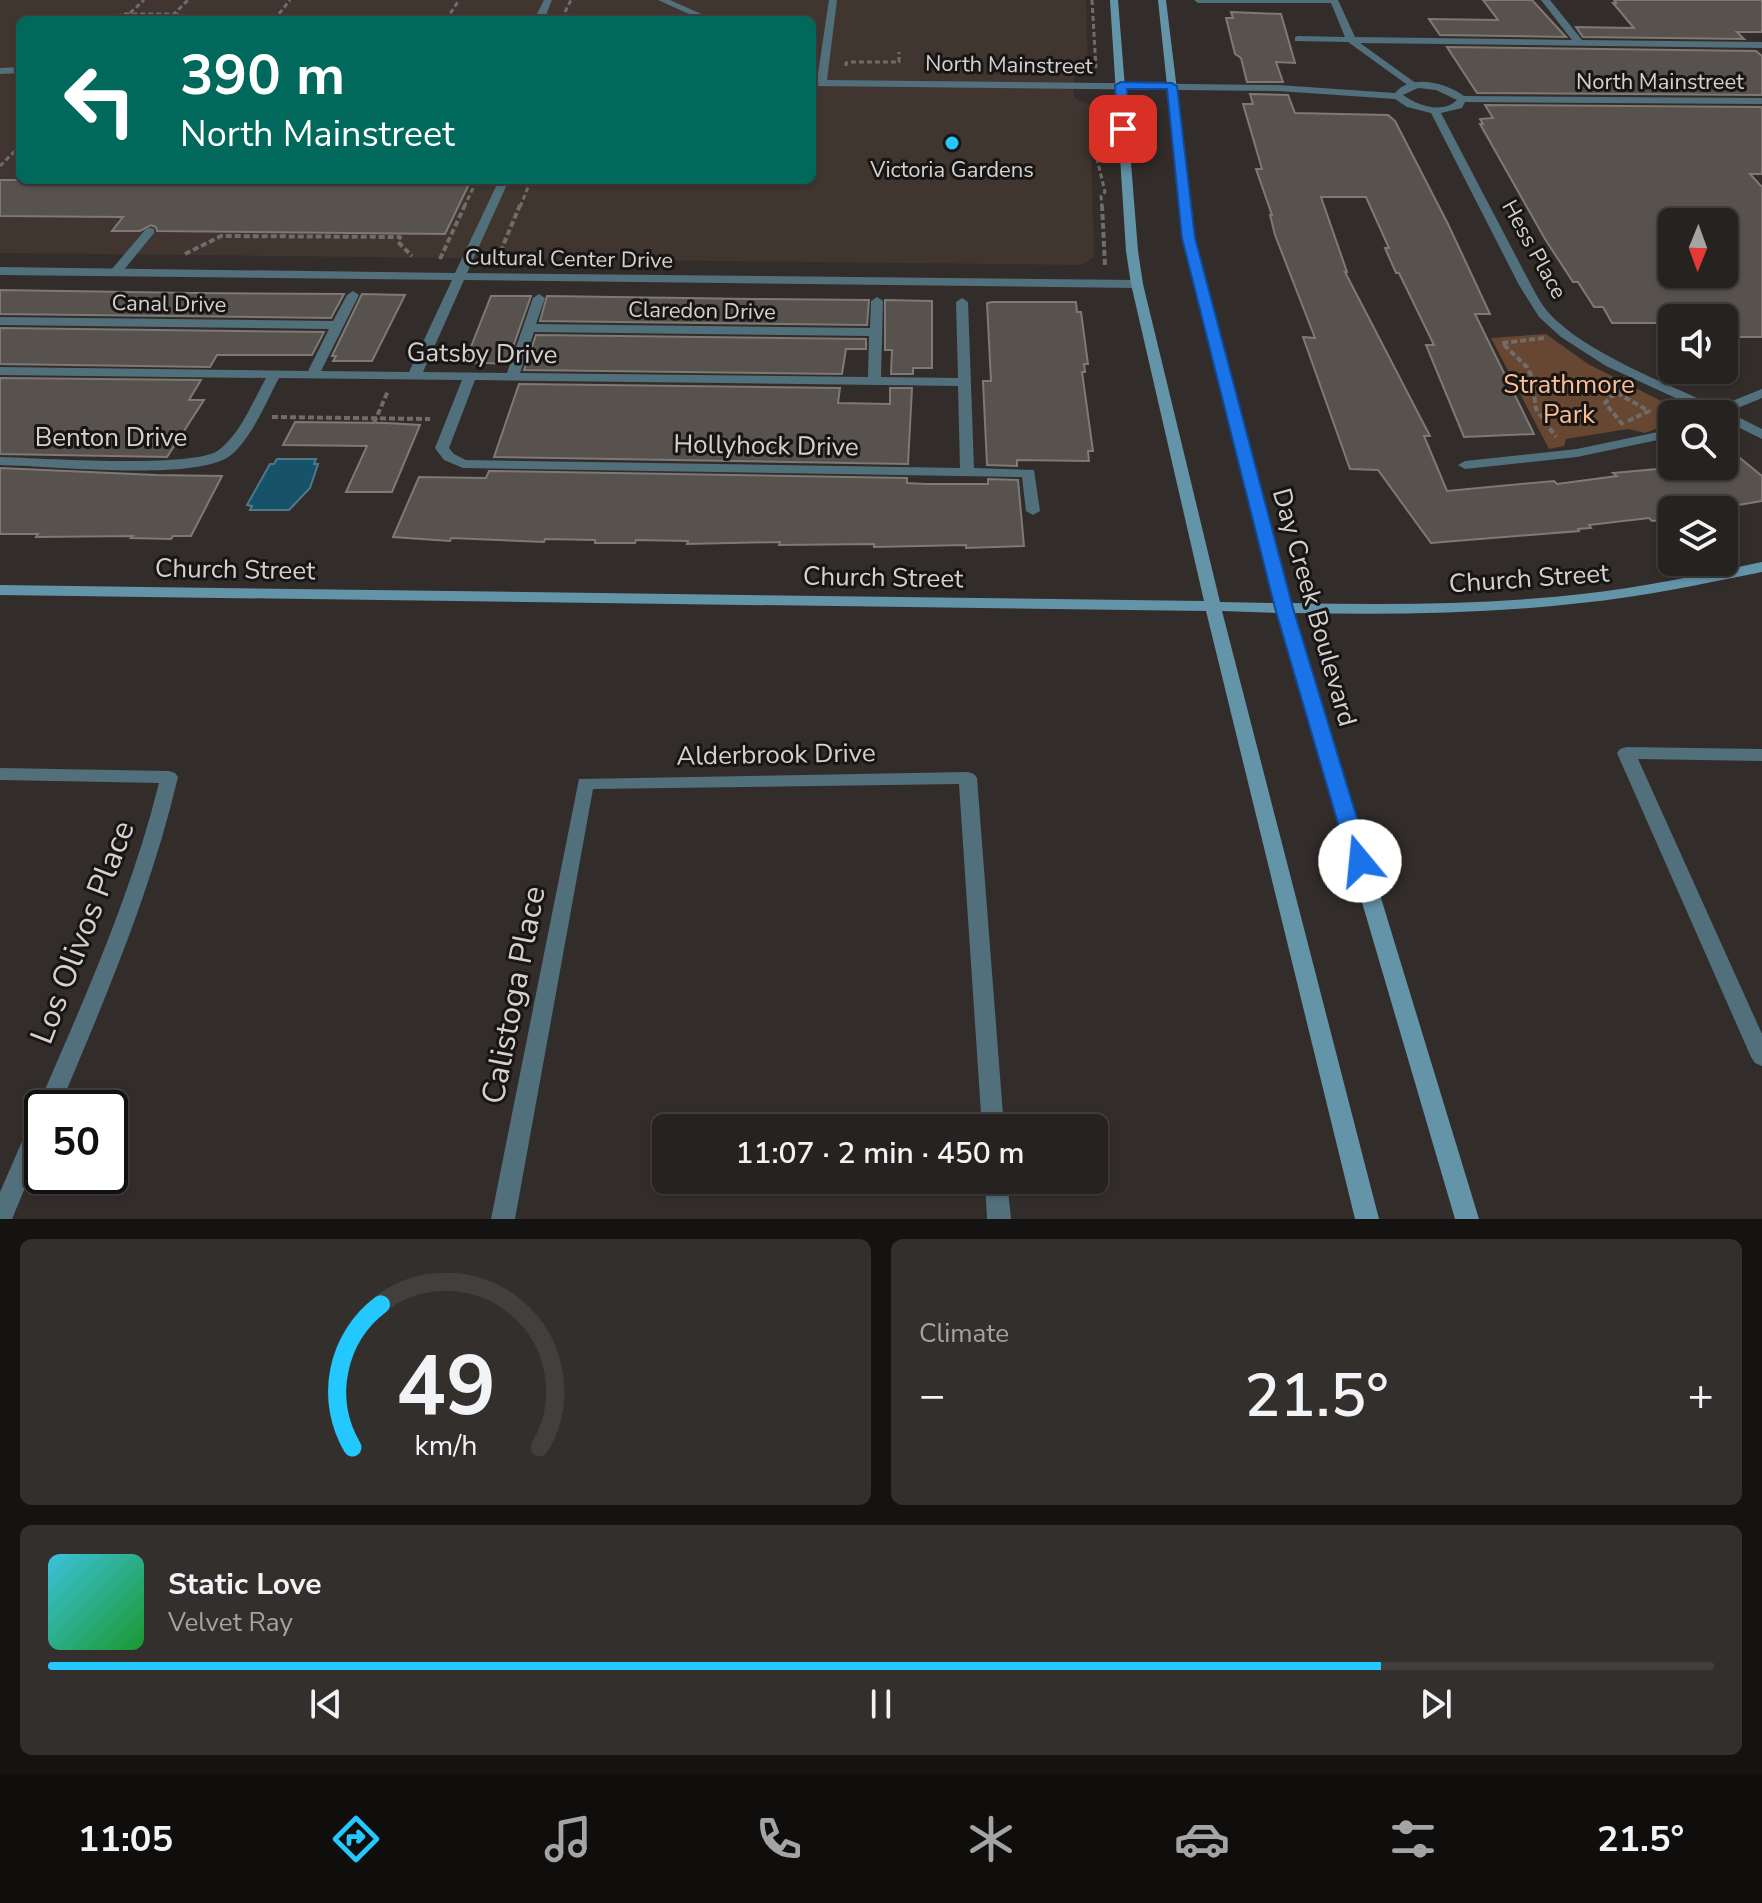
<!DOCTYPE html>
<html lang="en">
<head>
<meta charset="utf-8">
<style>
	:root { --surface:#262220; --page:#322f2d; --text:#f1f3f6; --muted:#a4a4a5; --line:#423f3e; --accent:#23c9fe }
	body { margin:0; font-family:"Nunito Sans",sans-serif; background:var(--page); color:var(--text); height:100vh; display:flex; flex-direction:column; font-size:30px; white-space:nowrap }
	* { box-sizing:border-box; margin:0 }
	p { font-size:26px; color:var(--muted) }
	.icon { flex:none; width:44px; height:44px; fill:none; stroke:currentColor; stroke-width:2; stroke-linecap:round; stroke-linejoin:round }
	.map { position:relative; height:1219px; overflow:hidden }
	.side { display:flex; flex-direction:column; gap:20px; padding:20px; background:#151312; flex:1 }
	.side>* { flex:none }
	.top-card { position:absolute; left:16px; top:16px; width:800px; height:168px; border-radius:12px; box-shadow:0 2px 6px #0004,0 0 0 2px var(--line); background:#00695c; color:#fff; overflow:hidden }
	.needle { width:52px; rotate:181deg }
	.tools { position:absolute; left:1658px; top:208px; display:grid; gap:16px }
	.tools a { display:grid; place-items:center; width:80px; height:80px; border-radius:12px; background:var(--surface); box-shadow:0 2px 6px #0004,0 0 0 2px var(--line); font-size:40px }
	.speed { position:absolute; left:24px; top:1090px; display:flex; gap:16px; font-size:40px; font-weight:700; text-align:center }
	.speed>* { display:grid; place-content:center; width:104px; height:104px; border-radius:50%; background:var(--surface); box-shadow:0 2px 6px #0004,0 0 0 2px var(--line); line-height:1 }
	.speed .limit { border:4px solid #111; border-radius:12px; background:#fff; color:#111 }
	.pin { position:absolute; display:grid; place-items:center; width:68px; height:68px; color:#fff; margin:-34px; border-radius:16px; box-shadow:0 4px 12px #0006 }
	.me { position:absolute; width:88px; margin:-44px; rotate:343deg; stroke-linejoin:round; filter:drop-shadow(0 0 6px #0008) }
	.turn { display:flex; align-items:center; gap:28px; height:168px; padding:0 32px; font-size:36px }
	.turn .icon { width:104px; height:104px; stroke-width:2.5 }
	.turn b { display:block; font-size:56px; line-height:68px }
	.big { font-size:60px; font-weight:600; line-height:1.1 }
	.side .card { flex:1; display:flex; flex-direction:column; justify-content:center; gap:12px; min-width:0; padding:0 28px; border-radius:12px; background:var(--page) }
	.side .dial { align-items:center; gap:0 }
	.dial svg { height:208px; overflow:visible; fill:none; stroke:var(--line); stroke-width:7; stroke-linecap:round; text-anchor:middle }
	.dial text { fill:var(--text); stroke:none }
	.song { display:flex; align-items:center; gap:24px }
	.cover { width:96px; height:96px; border-radius:12px; background:linear-gradient(135deg,hsl(190 70% 55%),hsl(130 70% 35%)) }
	.played { height:8px; border-radius:4px; background:linear-gradient(90deg,var(--accent) 80%,var(--line) 80%) }
	.keys { display:flex; justify-content:space-around; direction:ltr }
	.heat { display:flex; justify-content:space-between; align-items:center; font-size:44px; direction:ltr }
	.side .tiles { flex:1; display:grid; gap:20px; grid-template-columns:1fr 1fr }
	.card:last-child { grid-column:span 2 }
	.trip { position:absolute; left:652px; top:1114px; width:456px; height:80px; border-radius:12px; background:var(--surface); box-shadow:0 2px 6px #0004,0 0 0 2px var(--line); font-weight:600; line-height:80px; text-align:center }
	.menu { display:flex; height:128px; justify-content:space-around; align-items:center; background:#0f0e0d; color:var(--muted) }
	.menu .icon { width:56px; height:56px }
	.menu .selected { color:var(--accent) }
	.menu b { font-size:36px; color:var(--text) }
	.map>svg:first-child { display:block }
	.built { fill:#40352f; fill-rule:evenodd }
	.green { fill:#674731 }
	.water { fill:#165369; stroke:#4f7988; stroke-width:2 }
	.building { fill:#57524e; stroke:#7e7975; stroke-width:2; fill-rule:evenodd }
	.lines { fill:none; stroke-linecap:round; stroke-linejoin:round }
	.path-far1 { stroke:#706c69; stroke-width:3; stroke-dasharray:5 3; stroke-linecap:butt }
	.path { stroke:#706c69; stroke-width:4; stroke-dasharray:6 3; stroke-linecap:butt }
	.service { fill:#526f7c; fill-rule:evenodd }
	.minor { fill:#526f7c; fill-rule:evenodd }
	.secondary { fill:#6494a8; fill-rule:evenodd }
	.route { fill:#1a73e8; stroke:#114b97; stroke-width:2 }
	.poi-dot { fill:#23c9fe; stroke:#181615; stroke-width:3 }
	.labels { text-anchor:middle; stroke-width:6; stroke-linejoin:round; paint-order:stroke }
	.far-street-label { font-size:22px; fill:#d4d1cf; stroke:#181615 }
	.far-poi-label { font-size:22px; fill:#d4d1cf; stroke:#181615 }
	.street-label { font-size:26px; fill:#d4d1cf; stroke:#181615 }
	.park-label { font-size:26px; fill:#febd92; stroke:#181615 }
	.near-street-label { font-size:32px; fill:#d4d1cf; stroke:#181615 }
</style>
</head>
<body>
<div class="map">
<svg width="1762" height="1219" viewBox="0 0 1762 1219">
	<rect width="100%" height="100%" fill="#322d2a"/>
	<path class="built" d="M0,0H1086L1088,66L1074,72V98L1090,105L1094,257L1081,265L0,253ZM20,20H812V180H20Z"/>
	<path class="green" d="M1546,334L1588,364L1687,414H1672V423L1645,433L1628,429L1566,439L1564,446L1549,449L1491,338Z"/>
	<path class="water" d="M277,459H316L314,464H318L310,488L289,510H250L252,506L247,505L270,464H274Z"/>
	<g class="building">
		<path d="M1483,0H1532L1566,37L1440,35L1429,19L1498,20Z"/>
		<path d="M1614,0H1762V32H1737L1744,39L1583,37L1576,27L1634,28L1613,3H1616Z"/>
		<path d="M1231,12L1281,14L1295,63L1276,62L1283,82H1247L1241,58L1235,54L1226,18H1233Z"/>
		<path d="M1447,47L1756,51L1762,56V95L1477,93Z"/>
		<path d="M1250,94L1288,95L1295,113L1388,115L1395,121L1448,224L1490,314H1475L1534,434L1464,437L1426,345H1434L1399,273H1396L1385,248H1389L1366,197H1321L1347,272H1345L1430,436H1424L1447,491L1554,481L1557,484L1617,476L1613,473L1657,469V466H1724V461L1740,458L1762,476V501L1709,510H1672V519L1652,521L1649,518L1589,525L1591,528L1578,529L1579,531L1431,543L1378,470L1350,469L1303,337L1315,338L1275,235L1270,215H1272L1256,169H1262L1243,104H1253Z"/>
		<path d="M1485,105L1762,107V174H1750L1762,187V337H1724V318H1672V323H1612L1603,307H1594L1578,282H1573L1545,239L1480,124H1483L1480,119L1493,118ZM1672,222H1724V274H1672Z"/>
		<path d="M0,180H471L445,234L157,231L156,227L151,225L140,231H112L123,217L0,216Z"/>
		<path d="M0,290L193,293L344,294L331,318L0,314Z"/>
		<path d="M362,294L405,295L372,361H333L336,356H332Z"/>
		<path d="M491,296H531L507,364L465,362Z"/>
		<path d="M547,296L752,299L869,300L867,325L540,321Z"/>
		<path d="M885,300L932,301V368H913V374H891L892,350H885Z"/>
		<path d="M992,302H1076L1077,312H1081L1088,364H1084L1085,372H1082L1093,451H1088L1089,461L1017,460V466L987,465L983,381H991L987,303Z"/>
		<path d="M0,328L324,332L312,355H217L210,367L0,364Z"/>
		<path d="M536,335L866,339V349H846L842,374L524,370Z"/>
		<path d="M0,378L201,380L189,400H204L167,457L0,454Z"/>
		<path d="M519,384L840,388L838,403L890,404V388H912L908,464L494,457Z"/>
		<path d="M295,422L386,423L420,425L392,492H346L367,446L283,445Z"/>
		<path d="M0,468L156,475L222,476L191,536H173L171,539L131,538L133,536L36,537L38,534H0Z"/>
		<path d="M489,471L907,478V483L926,484H988V479L1018,480L1024,546L966,548V545L874,547V544L779,545L780,542L687,544L688,541L636,540L635,543H595V540L545,539L544,542L451,538L450,541L393,537L419,477L486,478Z"/>
	</g>
	<g class="lines">
		<g class="path-far1">
			<path d="M1092,0L1096,68"/>
			<path d="M565,12L571,0"/>
			<path d="M130,13L144,0"/>
			<path d="M174,14L193,17L190,20"/>
			<path d="M101,20L125,14H174L188,0"/>
			<path d="M274,20L290,0"/>
			<path d="M446,20L459,0"/>
			<path d="M846,66V63L852,62H899V52"/>
			<path d="M1096,102L1097,159L1105,192L1101,196L1102,207"/>
			<path d="M0,166L20,146"/>
			<path d="M464,207L477,180"/>
			<path d="M520,207L531,180"/>
		</g>
		<g class="path">
			<path d="M1102,205L1105,266"/>
			<path d="M185,254L221,236L400,237L398,242L412,256"/>
			<path d="M440,259L465,205"/>
			<path d="M497,260L520,205"/>
			<path d="M1544,338L1502,343L1527,367L1532,377L1536,409L1556,437"/>
			<path d="M1617,393L1649,411L1628,421"/>
			<path d="M272,417L430,419"/>
			<path d="M374,423L388,391"/>
			<path d="M1623,425L1605,403L1614,394L1626,390"/>
		</g>
		<g class="service">
			<path d="M658,0H670L715,20H702Z"/>
			<path d="M1194,0H1338L1355,37L1572,40L1541,0H1550L1582,40L1762,42V48L1360,43L1417,84V88L1413,89L1348,42L1295,41V37L1298,36L1345,37L1331,3H1198Z"/>
			<path d="M150,228L154,229V233L119,276H111V270L146,229Z"/>
		</g>
		<g class="minor">
			<path d="M544,0H552L544,20H534Z"/>
			<path d="M829,0H837L827,80L1278,85L1395,93C1411,73 1447,83 1464,96L1762,98V104L1465,102L1462,108L1441,113L1531,285C1536,294 1541,304 1548,312C1583,352 1668,384 1717,407L1762,389V398L1728,412L1762,429V439L1724,420V414H1704L1706,412L1606,366L1561,337L1539,317L1519,285L1431,113L1407,107L1395,99L1278,91L812,86V80H817ZM1418,88L1436,90L1457,100C1443,114 1418,106 1403,95Z"/>
			<path d="M20,67V73L0,74V68Z"/>
			<path d="M499,180H509L467,273L1137,280L1143,284L1137,288L464,280L423,372L507,373L533,298L539,294L545,298L536,324L870,328L871,301L877,297L883,301L881,377L958,378L956,302L962,298L968,302L974,468L1034,470L1040,511L1033,515L1026,511L1022,477L463,468L444,460L435,448L462,380L279,378C267,400 248,447 225,459C184,480 51,466 0,465V457C40,458 194,469 219,450C241,433 253,401 266,378L0,375V367L308,371L329,329L0,325V317L333,321L347,295L353,291L359,295L321,371L409,372L452,280L0,275V267L455,273ZM534,332L869,336L868,377L520,373ZM475,380L958,386L960,468L466,460L454,454L449,448Z"/>
			<path d="M1672,429V437L1577,457L1465,469L1458,465L1465,461L1577,449Z"/>
			<path d="M1626,747L1762,749V761L1638,759L1762,1034V1066L1755,1063L1751,1057L1617,753L1620,749Z"/>
			<path d="M0,768L169,771L175,773L178,777C151,892 105,999 59,1108H42V1147L12,1219H0V1192L34,1114L39,1113L37,1108C83,1002 131,896 159,783L0,780Z"/>
			<path d="M968,772L974,774L977,778L1004,1128H982L959,784L593,789L515,1219H491L579,779Z"/>
			<path d="M985,1180H1007L1011,1219H987Z"/>
		</g>
		<path class="secondary" d="M1110,0H1118L1138,251L1143,284L1220,602L1275,603L1183,238L1158,0H1166L1195,238L1291,603C1388,605 1486,605 1582,594C1643,587 1702,575 1762,562V572C1702,584 1642,597 1581,603C1486,614 1389,615 1294,613L1479,1219H1455L1277,613L1222,611L1379,1219H1355L1206,611L0,595V585L1204,601L1131,284L1126,251Z"/>
	</g>
	<path class="route" d="M1121,82L1172,83L1177,86L1195,238L1293,608L1370,861L1367,867H1352L1349,861L1275,608L1182,238L1167,89H1127L1129,129L1123,132L1117,129L1115,85Z"/>
	<circle class="poi-dot" cx="952" cy="143" r="8"/>
	<g class="labels">
		<g class="far-street-label">
			<text transform="translate(1009 64) rotate(1)" y="8">North Mainstreet</text>
			<text x="1660" y="89">North Mainstreet</text>
			<text transform="translate(1535 249) rotate(61)" y="8">Hess Place</text>
			<text transform="translate(569 258) rotate(1)" y="8">Cultural Center Drive</text>
			<text transform="translate(169 303) rotate(1)" y="8">Canal Drive</text>
			<text transform="translate(702 310) rotate(1)" y="8">Claredon Drive</text>
		</g>
		<g class="far-poi-label">
			<text x="952" y="177">Victoria Gardens</text>
		</g>
		<g class="street-label">
			<text transform="translate(482 353) rotate(1)" y="9">Gatsby Drive</text>
			<text x="111" y="446">Benton Drive</text>
			<text transform="translate(766 445) rotate(1)" y="9">Hollyhock Drive</text>
			<text transform="translate(235 569) rotate(1)" y="9">Church Street</text>
			<text transform="translate(883 577) rotate(1)" y="9">Church Street</text>
			<text transform="translate(1529 578) rotate(-4)" y="9">Church Street</text>
			<text transform="translate(1315 607) rotate(74)" y="9">Day Creek Boulevard</text>
			<text transform="translate(776 754) rotate(-1)" y="9">Alderbrook Drive</text>
		</g>
		<g class="park-label">
			<text x="1569" y="393">Strathmore<tspan x="1569" dy="30">Park</tspan></text>
		</g>
		<g class="near-street-label">
			<text transform="translate(82 932) rotate(-69)" y="11">Los Olivos Place</text>
			<text transform="translate(513 995) rotate(-79)" y="11">Calistoga Place</text>
		</g>
	</g>
</svg>
<div class="tools">
<a><svg class="needle" viewBox="-14 -14 28 28"><path d="M0-13l5 13h-10z" fill="#e53935"/><path d="M0 13l5-13h-10z" fill="#a4a4a5"/></svg></a>
<a><svg class="icon" aria-label="sound" viewBox="0 0 24 24"><path d="M4 9h4l5-4v14l-5-4H4zM17 9q2 3 0 6"/></svg></a>
<a><svg class="icon" aria-label="search" viewBox="0 0 24 24"><circle cx="10" cy="10" r="6"/><path d="M15 15l6 6"/></svg></a>
<a><svg class="icon" aria-label="layers" viewBox="0 0 24 24"><path d="M12 4l9 5-9 5-9-5zM3 14l9 5 9-5"/></svg></a>
</div>
<div class="speed"><div class="limit">50</div></div>
<div class="pin" style="left:1123px;top:129px;background:#d93025"><svg class="icon" aria-label="arrive" viewBox="0 0 24 24"><path d="M6 21V4h12l-3 4 3 4H6"/></svg></div>
<svg class="me" style="left:1360px;top:861px" viewBox="-20 -20 40 40"><circle r="19" fill="#fff"/><path d="M0-13L10 11 0 6-10 11z" fill="#1a73e8"/></svg>
<div class="trip">11:07 · 2 min · 450 m</div>
<div class="top-card">
<div class="turn"><svg class="icon" aria-label="left" viewBox="0 0 24 24"><path d="M17 20v-9H6M10 6l-5 5 5 5"/></svg><div><b>390 m</b>North Mainstreet</div></div>
</div>
</div>
<section class="side">
<div class="tiles">
<div class="card dial"><svg viewBox="0 0 100 80">
<path d="M14 69A42 42 0 1 1 86 69"/>
<path d="M14 69A42 42 0 0 1 25 14" stroke="#23c9fe"/>
<text x="50" y="56" font-size="32" font-weight="700">49</text>
<text x="50" y="72" font-size="11">km/h</text>
</svg></div>
<div class="card"><p>Climate</p>
<div class="heat"><a>−</a><b class="big">21.5°</b><a>+</a></div>
</div>
<div class="card">
<div class="song"><i class="cover"></i><div><b>Static Love</b><p>Velvet Ray</p></div></div>
<div class="played"></div>
<div class="keys"><svg class="icon" aria-label="previous" viewBox="0 0 24 24"><path d="M18 5L8 12l10 7zM5 5v14"/></svg><svg class="icon" aria-label="pause" viewBox="0 0 24 24"><path d="M8 5v14M16 5v14"/></svg><svg class="icon" aria-label="next" viewBox="0 0 24 24"><path d="M6 5l10 7-10 7zM19 5v14"/></svg></div>
</div>
</div>
</section>
<nav class="menu">
<b>11:05</b>
<svg class="icon selected" aria-label="directions" viewBox="0 0 24 24"><path d="M12 3l9 9-9 9-9-9zM9 14v-3h6M13 9l2 2-2 2"/></svg>
<svg class="icon" aria-label="music" viewBox="0 0 24 24"><path d="M9 18V5l10-2v13"/><circle cx="6" cy="18" r="3"/><circle cx="16" cy="16" r="3"/></svg>
<svg class="icon" aria-label="phone" viewBox="0 0 24 24"><path d="M5 4h4l2 5-3 2q2 4 5 5l2-3 5 2v4C11 20 4 13 5 4z"/></svg>
<svg class="icon" aria-label="climate" viewBox="0 0 24 24"><path d="M12 3v18M4 7l16 10M4 17L20 7"/></svg>
<svg class="icon" aria-label="car" viewBox="0 0 24 24"><path d="M5 17H2v-5l4-1 3-4h7l3 4 3 1v5h-3M9 17h6M6 11h13"/><circle cx="7" cy="17" r="2"/><circle cx="17" cy="17" r="2"/></svg>
<svg class="icon" aria-label="filters" viewBox="0 0 24 24"><path d="M4 7h16M4 17h16"/><circle cx="9" cy="7" r="2"/><circle cx="15" cy="17" r="2"/></svg>
<b>21.5°</b>
</nav>
</body>
</html>
